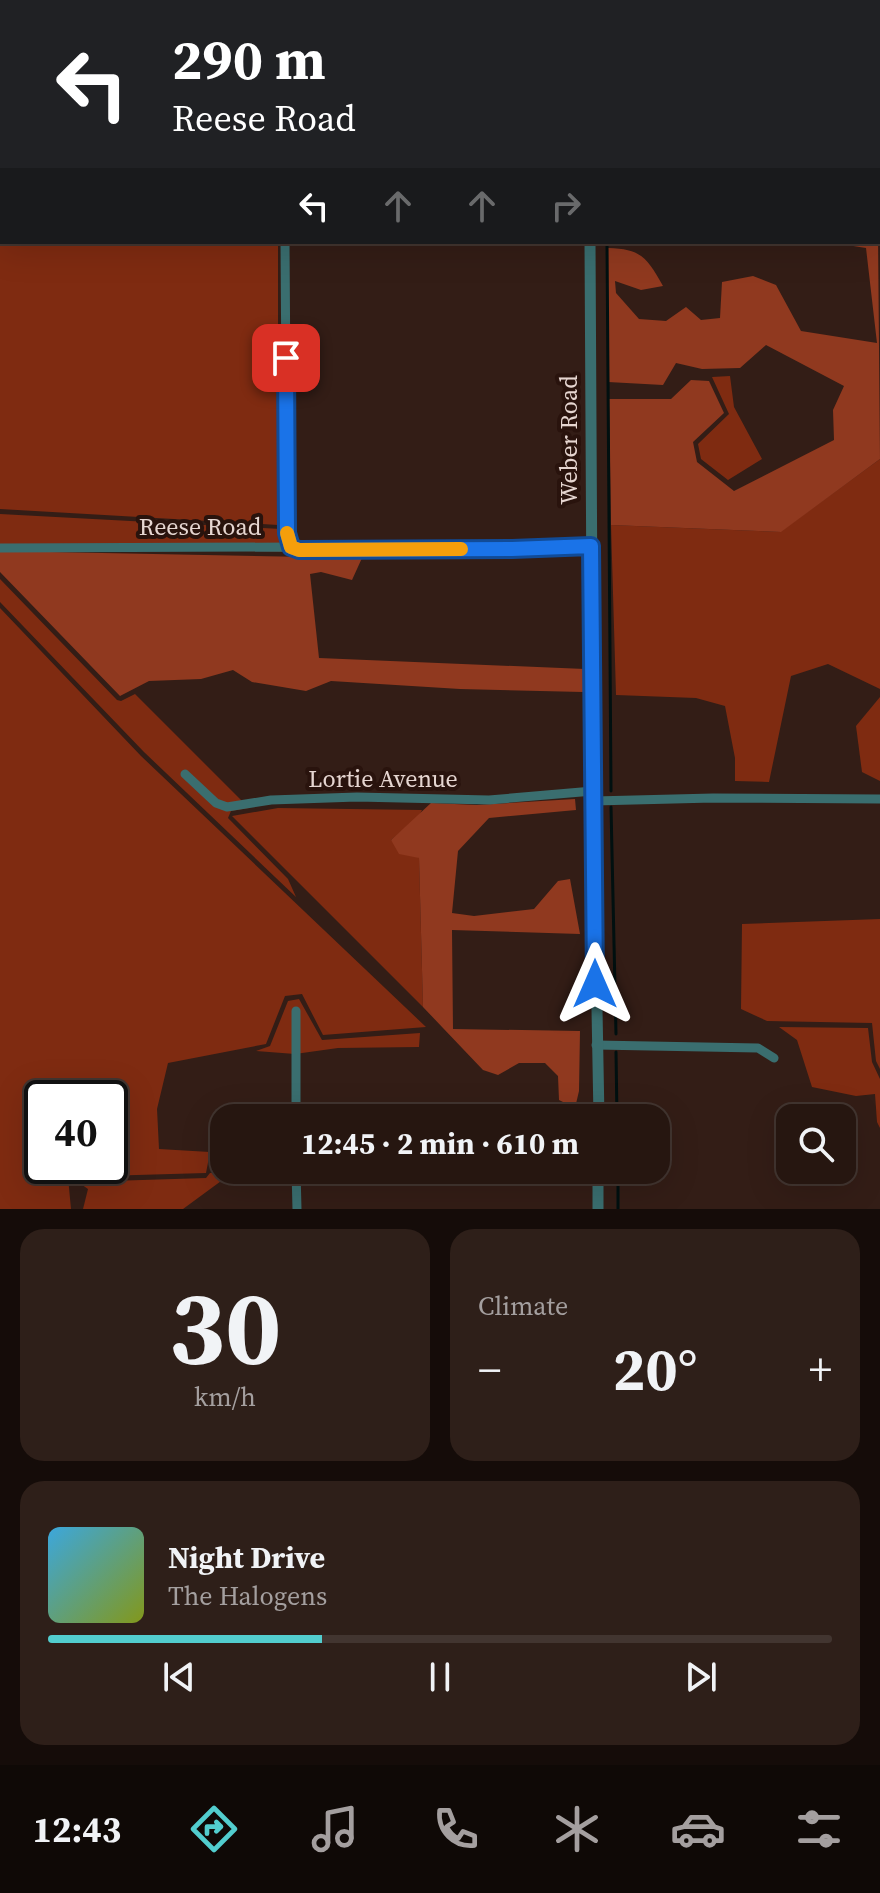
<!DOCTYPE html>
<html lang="en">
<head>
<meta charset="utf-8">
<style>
	:root { --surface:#261610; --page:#2e1f19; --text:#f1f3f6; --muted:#a49f9f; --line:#423530; --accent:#52cdce }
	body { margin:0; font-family:"Source Serif 4",serif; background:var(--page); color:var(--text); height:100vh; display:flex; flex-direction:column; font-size:30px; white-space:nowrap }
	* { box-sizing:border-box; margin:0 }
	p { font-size:26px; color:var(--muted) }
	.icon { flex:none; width:44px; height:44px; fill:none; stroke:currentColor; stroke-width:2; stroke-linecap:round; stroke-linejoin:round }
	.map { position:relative; height:1209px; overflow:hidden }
	.details { display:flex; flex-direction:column; gap:20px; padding:20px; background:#150c09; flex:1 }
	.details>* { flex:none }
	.banner { position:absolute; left:0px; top:0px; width:880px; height:244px; box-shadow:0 8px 32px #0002,0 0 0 2px var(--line); background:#202124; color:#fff; overflow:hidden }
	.tools { position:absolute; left:776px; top:1104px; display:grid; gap:16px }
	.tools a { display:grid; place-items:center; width:80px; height:80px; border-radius:16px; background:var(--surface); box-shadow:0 8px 32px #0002,0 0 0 2px var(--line); font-size:40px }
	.speed { position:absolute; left:24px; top:1080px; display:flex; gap:16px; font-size:40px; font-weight:700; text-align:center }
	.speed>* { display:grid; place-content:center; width:104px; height:104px; border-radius:50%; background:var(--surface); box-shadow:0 8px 32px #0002,0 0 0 2px var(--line); line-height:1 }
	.speed .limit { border:4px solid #111; border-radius:12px; background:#fff; color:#111 }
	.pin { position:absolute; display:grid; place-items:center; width:68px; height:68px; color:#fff; margin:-34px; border-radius:16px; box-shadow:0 4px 12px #0006 }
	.me { position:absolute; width:88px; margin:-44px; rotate:0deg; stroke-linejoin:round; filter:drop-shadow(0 0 6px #0008) }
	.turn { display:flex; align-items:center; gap:28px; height:168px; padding:0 40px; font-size:36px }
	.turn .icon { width:104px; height:104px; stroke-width:2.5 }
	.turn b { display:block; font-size:56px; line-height:68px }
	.lanes { display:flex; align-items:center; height:76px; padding:0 40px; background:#0003; justify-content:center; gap:40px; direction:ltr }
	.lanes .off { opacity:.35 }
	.big { font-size:60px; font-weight:700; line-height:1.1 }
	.details .tile { flex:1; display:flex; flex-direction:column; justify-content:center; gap:12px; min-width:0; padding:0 28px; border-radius:24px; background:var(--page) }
	.details .dial { align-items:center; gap:0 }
	.dial b { font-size:104px; line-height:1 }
	.song { display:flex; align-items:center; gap:24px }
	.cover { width:96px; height:96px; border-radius:12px; background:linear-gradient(135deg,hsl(200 70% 55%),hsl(70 70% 35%)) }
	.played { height:8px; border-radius:4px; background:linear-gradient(90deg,var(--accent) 35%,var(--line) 35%) }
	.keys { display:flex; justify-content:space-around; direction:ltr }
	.heat { display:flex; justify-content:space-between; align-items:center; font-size:44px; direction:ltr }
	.details .tiles { flex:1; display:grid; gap:20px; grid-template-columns:1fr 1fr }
	.tile:last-child { grid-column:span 2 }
	.trip { position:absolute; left:210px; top:1104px; width:460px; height:80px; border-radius:24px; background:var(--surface); box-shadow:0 8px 32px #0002,0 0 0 2px var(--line); font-weight:700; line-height:80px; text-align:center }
	.tabs { display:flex; height:128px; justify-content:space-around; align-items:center; background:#0f0906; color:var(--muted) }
	.tabs .icon { width:56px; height:56px }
	.tabs .current { color:var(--accent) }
	.tabs b { font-size:36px; color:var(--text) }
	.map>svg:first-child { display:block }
	.green { fill:#7f2b11; fill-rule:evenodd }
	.forest { fill:#90391f }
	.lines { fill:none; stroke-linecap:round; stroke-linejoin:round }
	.stream { stroke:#011010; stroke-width:3 }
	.minor { stroke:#3a6e6f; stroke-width:9 }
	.tertiary { stroke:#3a6e6f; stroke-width:11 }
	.route-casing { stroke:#114b97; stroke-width:20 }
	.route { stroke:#1a73e8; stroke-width:14 }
	.slow { stroke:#f59e0b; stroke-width:14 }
	.labels { text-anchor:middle; stroke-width:8; stroke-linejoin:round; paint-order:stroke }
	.street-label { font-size:24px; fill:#e6d6d1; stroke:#29130d }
</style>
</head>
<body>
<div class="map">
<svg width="880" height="1209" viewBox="0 0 880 1209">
	<rect width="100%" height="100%" fill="#331d16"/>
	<g class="green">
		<path d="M0,0L456,2H2V242H278V525L0,509Z"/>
		<path d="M283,286L291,533L299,552L0,546V514L281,529Z"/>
		<path d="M730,376L734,407L762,459L728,480L701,459L698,444L729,414L712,377Z"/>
		<path d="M880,459V689L828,664L791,676L769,782L735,781V758L725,706L696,698L616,695L611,525L780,532Z"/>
		<path d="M0,579L117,700L121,701L135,694L249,808L231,811L228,818L288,879L296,897L144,752L0,602Z"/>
		<path d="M0,608L141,756L426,1027L323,1035L302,994L285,996L266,1044L168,1063L157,1109L159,1149L210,1152L206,1173L68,1177L71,1209H0ZM42,1098H110V1166H42Z"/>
		<path d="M880,697V781L862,772L856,726Z"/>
		<path d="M278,808L422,810L419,816L391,840L419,858L423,1007L232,816Z"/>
		<path d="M880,919V1069L876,1061L872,1023L767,1021L741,1009L742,924Z"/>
		<path d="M299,999L322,1040L420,1033L419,1047L338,1048L295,1054L256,1051L270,1046L288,1001Z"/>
		<path d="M779,1027L868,1028L872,1062L880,1079V1128L877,1122L875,1094L856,1096L812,1087L797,1040Z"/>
		<path d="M210,1173H232L183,1209H83L88,1189L78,1182L206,1178Z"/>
	</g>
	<g class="forest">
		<path d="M878,233L880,459L781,532L611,525L609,399H671L691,380L709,381L724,413L693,442L697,462L734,491L834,440L833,410L844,386L766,345L740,368L702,369L676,363L663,385L608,382V248C642,249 647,258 663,286L641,290L615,281L616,293L639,319L666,321L686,307L701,320L720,318L722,282L753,276L776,285L801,331L877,343L866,248L828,242H878Z"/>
		<path d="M0,551L362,558L352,580L321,572L310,574L319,658L585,669L583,692L460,689L331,681L306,691L252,682L233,670L201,679L149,681L120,696L0,572Z"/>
		<path d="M575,799L576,810L489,818L458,851L452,913L474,916L534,909L558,881L570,879L580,934L452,930L453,1029L580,1031L579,1091L575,1108L559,1100L558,1076L545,1063H519L498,1075L483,1070L423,1007L419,858L399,854L391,840L431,803L477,805Z"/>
	</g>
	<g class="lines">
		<g class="stream">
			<path d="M609,0V2"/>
			<path d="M607,242L611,791"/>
			<path d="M611,807L616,1034"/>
			<path d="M616,1052L617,1118"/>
			<path d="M618,1170V1209"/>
		</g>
		<g class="minor">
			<path d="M285,242L287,533L291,547"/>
			<path d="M0,548L291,547L299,550L512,549L591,546"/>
			<path d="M185,774L216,803L227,807L271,800L357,797L489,800L593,791"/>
			<path d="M594,801L713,798L880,799"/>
			<path d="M296,1011V1118"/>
			<path d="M596,1045L758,1048L774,1058"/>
			<path d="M296,1170L297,1209"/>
			<path d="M254,1173L415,1170"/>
		</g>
		<g class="tertiary">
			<path d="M588,0V2"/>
			<path d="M590,242L593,791L599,1118"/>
			<path d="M598,1170V1209"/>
		</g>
	</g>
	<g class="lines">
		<g class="route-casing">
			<path id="route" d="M286,358L287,533L291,547L299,550L512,549L591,546L595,984"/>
		</g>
		<use href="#route" class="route"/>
		<path class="slow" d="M287,533L291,547L299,550L461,549"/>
	</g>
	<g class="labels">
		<g class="street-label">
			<text transform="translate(569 440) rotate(-90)" y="8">Weber Road</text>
			<text x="200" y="535">Reese Road</text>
			<text x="383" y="787">Lortie Avenue</text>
		</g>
	</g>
</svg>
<div class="tools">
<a><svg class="icon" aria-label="search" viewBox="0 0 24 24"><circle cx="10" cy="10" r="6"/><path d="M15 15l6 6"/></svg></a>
</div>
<div class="speed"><div class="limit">40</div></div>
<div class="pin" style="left:286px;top:358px;background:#d93025"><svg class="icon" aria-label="arrive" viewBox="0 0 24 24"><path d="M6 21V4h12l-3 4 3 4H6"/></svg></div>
<svg class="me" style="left:595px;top:984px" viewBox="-20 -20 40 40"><path d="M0-17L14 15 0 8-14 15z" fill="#1a73e8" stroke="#fff" stroke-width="4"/></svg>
<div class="trip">12:45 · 2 min · 610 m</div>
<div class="banner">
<div class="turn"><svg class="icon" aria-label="left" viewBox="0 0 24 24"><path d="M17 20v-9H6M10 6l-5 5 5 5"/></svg><div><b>290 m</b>Reese Road</div></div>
<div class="lanes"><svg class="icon" aria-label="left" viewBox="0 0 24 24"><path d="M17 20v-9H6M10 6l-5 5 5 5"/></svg><svg class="icon off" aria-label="ahead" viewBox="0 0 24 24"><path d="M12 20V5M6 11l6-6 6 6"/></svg><svg class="icon off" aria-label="ahead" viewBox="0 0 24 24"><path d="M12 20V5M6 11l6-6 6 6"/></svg><svg class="icon off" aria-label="right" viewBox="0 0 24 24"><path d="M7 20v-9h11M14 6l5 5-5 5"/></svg></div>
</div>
</div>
<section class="details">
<div class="tiles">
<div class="tile dial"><b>30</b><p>km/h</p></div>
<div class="tile"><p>Climate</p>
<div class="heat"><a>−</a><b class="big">20°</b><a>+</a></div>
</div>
<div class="tile">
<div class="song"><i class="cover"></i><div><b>Night Drive</b><p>The Halogens</p></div></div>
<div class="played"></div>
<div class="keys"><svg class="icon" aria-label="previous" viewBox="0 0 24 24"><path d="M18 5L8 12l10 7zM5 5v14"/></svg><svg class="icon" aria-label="pause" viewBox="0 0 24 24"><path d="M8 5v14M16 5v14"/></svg><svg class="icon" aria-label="next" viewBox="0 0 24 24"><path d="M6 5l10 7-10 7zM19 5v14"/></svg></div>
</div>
</div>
</section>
<nav class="tabs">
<b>12:43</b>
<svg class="icon current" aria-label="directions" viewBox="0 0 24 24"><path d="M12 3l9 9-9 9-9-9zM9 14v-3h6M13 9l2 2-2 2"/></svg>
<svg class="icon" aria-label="music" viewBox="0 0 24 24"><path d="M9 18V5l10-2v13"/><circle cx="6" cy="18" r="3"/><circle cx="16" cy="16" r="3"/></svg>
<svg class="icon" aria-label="phone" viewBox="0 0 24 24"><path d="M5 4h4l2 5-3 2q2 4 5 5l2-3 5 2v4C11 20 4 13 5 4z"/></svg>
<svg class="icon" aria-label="climate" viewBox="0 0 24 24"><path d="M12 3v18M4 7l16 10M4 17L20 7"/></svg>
<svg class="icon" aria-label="car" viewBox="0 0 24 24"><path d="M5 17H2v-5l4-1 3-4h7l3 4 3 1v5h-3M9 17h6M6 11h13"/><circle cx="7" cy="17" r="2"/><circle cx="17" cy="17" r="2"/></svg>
<svg class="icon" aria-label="filters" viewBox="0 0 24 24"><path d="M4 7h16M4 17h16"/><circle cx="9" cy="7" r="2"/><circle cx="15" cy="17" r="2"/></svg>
</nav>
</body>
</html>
